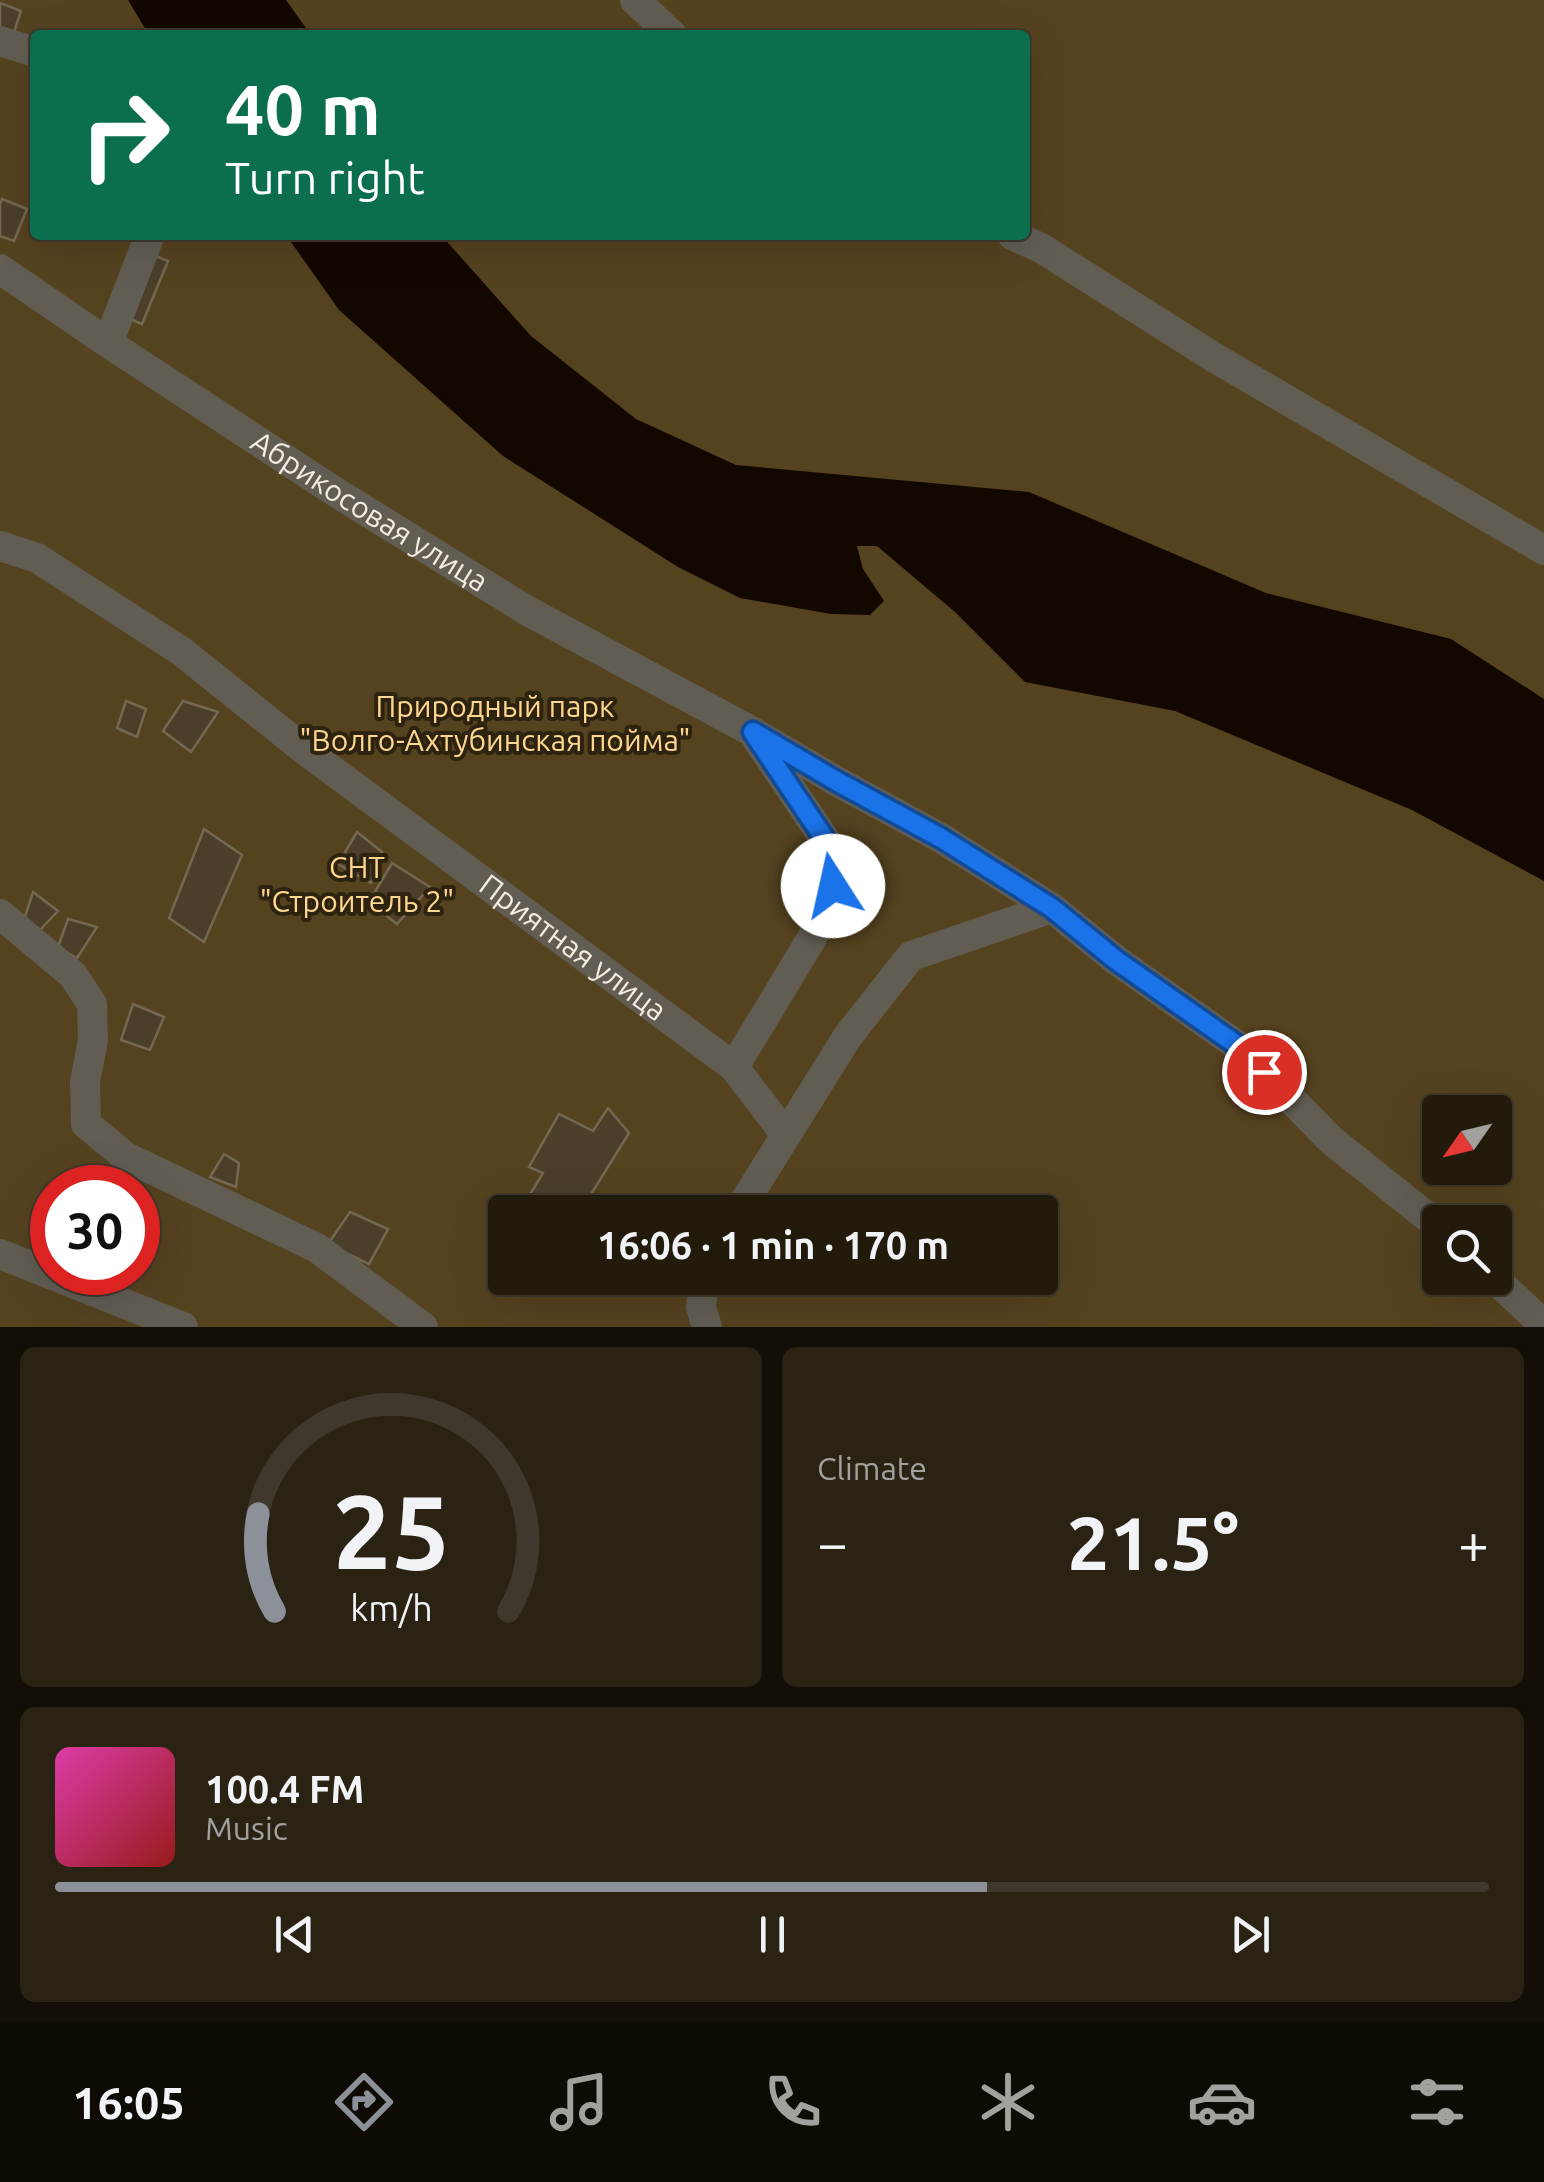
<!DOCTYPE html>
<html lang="en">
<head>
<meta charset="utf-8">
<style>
	:root { --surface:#221a0b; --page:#2a2314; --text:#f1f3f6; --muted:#a2a19d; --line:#3f382c; --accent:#8c9099 }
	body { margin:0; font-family:Ubuntu,sans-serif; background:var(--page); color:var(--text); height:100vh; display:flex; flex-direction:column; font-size:38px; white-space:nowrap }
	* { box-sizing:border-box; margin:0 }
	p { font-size:32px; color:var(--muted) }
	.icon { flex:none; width:55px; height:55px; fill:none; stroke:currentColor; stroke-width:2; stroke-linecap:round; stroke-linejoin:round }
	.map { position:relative; height:1327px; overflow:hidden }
	.drawer { display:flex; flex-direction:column; gap:20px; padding:20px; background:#130e06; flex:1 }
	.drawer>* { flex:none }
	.hud { position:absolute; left:30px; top:30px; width:1000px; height:210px; border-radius:10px; box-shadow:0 10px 40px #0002,0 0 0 2px var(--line); background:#0b6e4f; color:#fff; overflow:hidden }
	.needle { width:65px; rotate:236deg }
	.fabs { position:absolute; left:1422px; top:1095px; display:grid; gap:20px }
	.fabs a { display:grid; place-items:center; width:90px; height:90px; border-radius:10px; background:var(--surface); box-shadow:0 10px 40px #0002,0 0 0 2px var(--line); font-size:50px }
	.speed { position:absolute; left:30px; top:1165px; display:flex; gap:20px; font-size:50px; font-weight:700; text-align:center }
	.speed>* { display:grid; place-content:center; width:130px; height:130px; border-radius:50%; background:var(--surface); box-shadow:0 10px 40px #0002,0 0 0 2px var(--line); line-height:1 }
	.speed .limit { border:15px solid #d22; background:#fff; color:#111 }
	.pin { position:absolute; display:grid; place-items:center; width:85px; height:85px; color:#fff; margin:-42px; border:5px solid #fff; border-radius:50%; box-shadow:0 2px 10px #0007 }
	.me { position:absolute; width:110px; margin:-55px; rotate:350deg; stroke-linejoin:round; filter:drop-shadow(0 0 8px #0008) }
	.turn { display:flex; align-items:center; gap:35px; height:210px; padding:0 30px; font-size:45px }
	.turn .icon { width:130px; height:130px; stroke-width:2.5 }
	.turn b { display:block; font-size:70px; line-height:85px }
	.big { font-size:75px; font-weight:700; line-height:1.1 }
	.drawer .tile { flex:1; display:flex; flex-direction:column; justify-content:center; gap:15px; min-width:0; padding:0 35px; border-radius:15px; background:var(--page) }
	.drawer .dial { align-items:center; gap:0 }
	.dial svg { height:260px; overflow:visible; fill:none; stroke:var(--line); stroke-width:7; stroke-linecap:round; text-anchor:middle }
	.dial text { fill:var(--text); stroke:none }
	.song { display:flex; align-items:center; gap:30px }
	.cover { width:120px; height:120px; border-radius:15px; background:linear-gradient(135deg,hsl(320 70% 55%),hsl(0 70% 35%)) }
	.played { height:10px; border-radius:5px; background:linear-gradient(90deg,var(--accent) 65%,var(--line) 65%) }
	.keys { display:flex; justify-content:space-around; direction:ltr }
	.heat { display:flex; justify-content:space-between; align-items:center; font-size:55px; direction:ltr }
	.drawer .tiles { flex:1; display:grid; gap:20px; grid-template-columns:1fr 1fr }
	.tile:last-child { grid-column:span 2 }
	.trip { position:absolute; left:488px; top:1195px; width:570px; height:100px; border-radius:10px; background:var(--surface); box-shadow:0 10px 40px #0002,0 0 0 2px var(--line); font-weight:700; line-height:100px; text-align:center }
	.tabs { display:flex; height:160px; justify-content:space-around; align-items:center; background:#0e0a04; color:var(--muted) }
	.tabs .icon { width:70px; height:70px }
	.tabs .on { color:var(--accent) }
	.tabs b { font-size:45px; color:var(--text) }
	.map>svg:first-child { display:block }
	.green { fill:#55421f; fill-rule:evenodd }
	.water { fill:#130800 }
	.building { fill:#4b3f2a; stroke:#756852; stroke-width:2.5 }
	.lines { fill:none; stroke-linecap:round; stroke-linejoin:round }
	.minor { stroke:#625d53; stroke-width:30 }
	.route-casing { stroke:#114b97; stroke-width:25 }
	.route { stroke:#1a73e8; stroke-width:18 }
	.labels { text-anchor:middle; stroke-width:8; stroke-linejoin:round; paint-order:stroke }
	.street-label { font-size:30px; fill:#f5ede1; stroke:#2e230f }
	.park-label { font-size:30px; fill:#fdd690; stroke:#2e230f }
</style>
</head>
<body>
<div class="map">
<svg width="1544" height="1327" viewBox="0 0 1544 1327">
	<rect width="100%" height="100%" fill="#2e230f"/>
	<path class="green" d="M0,0H1544V1327H0ZM35,35H1025V235H35ZM1440,1112H1495V1168H1440ZM52,1188H138V1272H52ZM505,1212H1040V1278H505ZM1440,1222H1495V1278H1440Z"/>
	<g class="water">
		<path d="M128,0H286L311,35H149Z"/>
		<path d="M286,235H441L531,336L636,419L736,465L1029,492L1266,593L1451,639L1544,699V881L1412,810L1175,711L1025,682L955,612L877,546H857L863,569L884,601L870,615L831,614L740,598L678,567L503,456L339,310Z"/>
	</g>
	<g class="building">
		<path d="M0,3L21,11L14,32L0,27Z"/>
		<path d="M2,199L27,209L14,241L0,236V204Z"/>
		<path d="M149,253L168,261L142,324L123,316Z"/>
		<path d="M126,701L146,709L137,737L117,728Z"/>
		<path d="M183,701L218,712L191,752L163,731Z"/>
		<path d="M204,829L242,855L204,942L169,918Z"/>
		<path d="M357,832L382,852L371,883L338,864Z"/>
		<path d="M392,863L430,887L397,924L369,902Z"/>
		<path d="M33,892L58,911L40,930L24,920Z"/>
		<path d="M68,919L97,927L77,958L58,947Z"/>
		<path d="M133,1004L164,1017L150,1050L121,1040Z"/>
		<path d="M608,1108L629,1133L580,1212H546L526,1201L543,1173L529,1167L559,1114L593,1131Z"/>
		<path d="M224,1154L239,1163L236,1187L210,1177Z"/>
		<path d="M350,1212L388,1229L369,1264L328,1244Z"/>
	</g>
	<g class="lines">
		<g class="minor">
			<path d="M635,0L672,35"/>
			<path d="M0,41L35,52"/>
			<path d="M1012,235L1041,248L1215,358L1544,550"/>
			<path id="s1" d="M0,269L108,343L337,493L526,610L753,732L838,782L941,838L1052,908L1116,960L1241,1048L1331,1140L1440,1227"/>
			<path d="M108,343L150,235"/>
			<path id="s2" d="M0,546L37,558L181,651L306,751L734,1067L785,1134"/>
			<path d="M0,914L73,975L92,1004L93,1040L85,1082L86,1124L126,1157L317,1248L423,1327"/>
			<path d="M734,1067L812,938L833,886L828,844L757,739"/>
			<path d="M738,1212L848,1036L911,956L1052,908"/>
			<path d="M0,1254L183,1327"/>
			<path d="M704,1278L701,1307L707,1327"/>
			<path d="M1494,1278L1544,1325"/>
		</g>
	</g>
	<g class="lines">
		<g class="route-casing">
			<path id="route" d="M833,886L828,844L753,732L838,782L941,838L1052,908L1116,960L1241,1048L1264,1072"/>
		</g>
		<use href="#route" class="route"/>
	</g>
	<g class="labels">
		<g class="street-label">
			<text dy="10" stroke="none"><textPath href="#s1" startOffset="442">Абрикосовая улица</textPath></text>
			<text dy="10" stroke="none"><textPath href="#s2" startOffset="702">Приятная улица</textPath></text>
		</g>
		<g class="park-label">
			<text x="495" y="717">Природный парк<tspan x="495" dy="34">"Волго-Ахтубинская пойма"</tspan></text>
			<text x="357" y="878">СНТ<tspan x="357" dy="34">"Строитель 2"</tspan></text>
		</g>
	</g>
</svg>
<div class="fabs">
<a><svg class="needle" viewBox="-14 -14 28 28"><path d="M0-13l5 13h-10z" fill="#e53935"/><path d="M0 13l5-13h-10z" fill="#a2a19d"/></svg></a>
<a><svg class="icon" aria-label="search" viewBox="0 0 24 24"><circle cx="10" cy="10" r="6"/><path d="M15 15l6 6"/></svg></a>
</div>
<div class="speed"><div class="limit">30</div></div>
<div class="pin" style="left:1264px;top:1072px;background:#d93025"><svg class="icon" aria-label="arrive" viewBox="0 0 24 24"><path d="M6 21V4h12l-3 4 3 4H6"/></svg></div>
<svg class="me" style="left:833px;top:886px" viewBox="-20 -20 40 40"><circle r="19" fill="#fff"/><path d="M0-13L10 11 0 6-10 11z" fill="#1a73e8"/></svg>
<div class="trip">16:06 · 1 min · 170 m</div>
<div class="hud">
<div class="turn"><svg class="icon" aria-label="right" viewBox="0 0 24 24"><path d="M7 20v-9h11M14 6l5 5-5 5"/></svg><div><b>40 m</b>Turn right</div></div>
</div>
</div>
<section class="drawer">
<div class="tiles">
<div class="tile dial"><svg viewBox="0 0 100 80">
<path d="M14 69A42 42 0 1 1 86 69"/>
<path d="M14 69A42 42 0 0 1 9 39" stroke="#8c9099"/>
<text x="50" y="56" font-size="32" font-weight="700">25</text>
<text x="50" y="72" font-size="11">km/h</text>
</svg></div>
<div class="tile"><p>Climate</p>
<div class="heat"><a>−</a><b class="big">21.5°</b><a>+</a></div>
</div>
<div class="tile">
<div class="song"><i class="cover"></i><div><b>100.4 FM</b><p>Music</p></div></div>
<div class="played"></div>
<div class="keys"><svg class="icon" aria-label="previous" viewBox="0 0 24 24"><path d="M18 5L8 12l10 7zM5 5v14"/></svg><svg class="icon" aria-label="pause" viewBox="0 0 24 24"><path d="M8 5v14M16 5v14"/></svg><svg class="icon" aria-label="next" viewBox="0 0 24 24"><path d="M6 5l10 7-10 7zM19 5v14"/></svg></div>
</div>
</div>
</section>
<nav class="tabs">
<b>16:05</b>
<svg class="icon on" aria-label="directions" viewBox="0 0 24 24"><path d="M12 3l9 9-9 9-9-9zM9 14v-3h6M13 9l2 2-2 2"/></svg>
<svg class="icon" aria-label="music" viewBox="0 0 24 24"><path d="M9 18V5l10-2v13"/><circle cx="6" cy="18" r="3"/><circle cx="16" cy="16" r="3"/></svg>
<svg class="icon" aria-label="phone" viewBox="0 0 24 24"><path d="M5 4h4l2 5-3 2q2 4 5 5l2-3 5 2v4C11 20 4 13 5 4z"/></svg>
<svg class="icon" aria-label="climate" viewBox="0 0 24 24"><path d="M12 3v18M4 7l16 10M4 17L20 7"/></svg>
<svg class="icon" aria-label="car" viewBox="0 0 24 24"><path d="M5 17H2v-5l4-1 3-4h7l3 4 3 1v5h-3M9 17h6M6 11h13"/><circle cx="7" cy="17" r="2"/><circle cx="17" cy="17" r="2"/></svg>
<svg class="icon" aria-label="filters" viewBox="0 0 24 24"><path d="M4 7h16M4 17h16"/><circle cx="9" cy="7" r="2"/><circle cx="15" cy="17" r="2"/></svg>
</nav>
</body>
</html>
